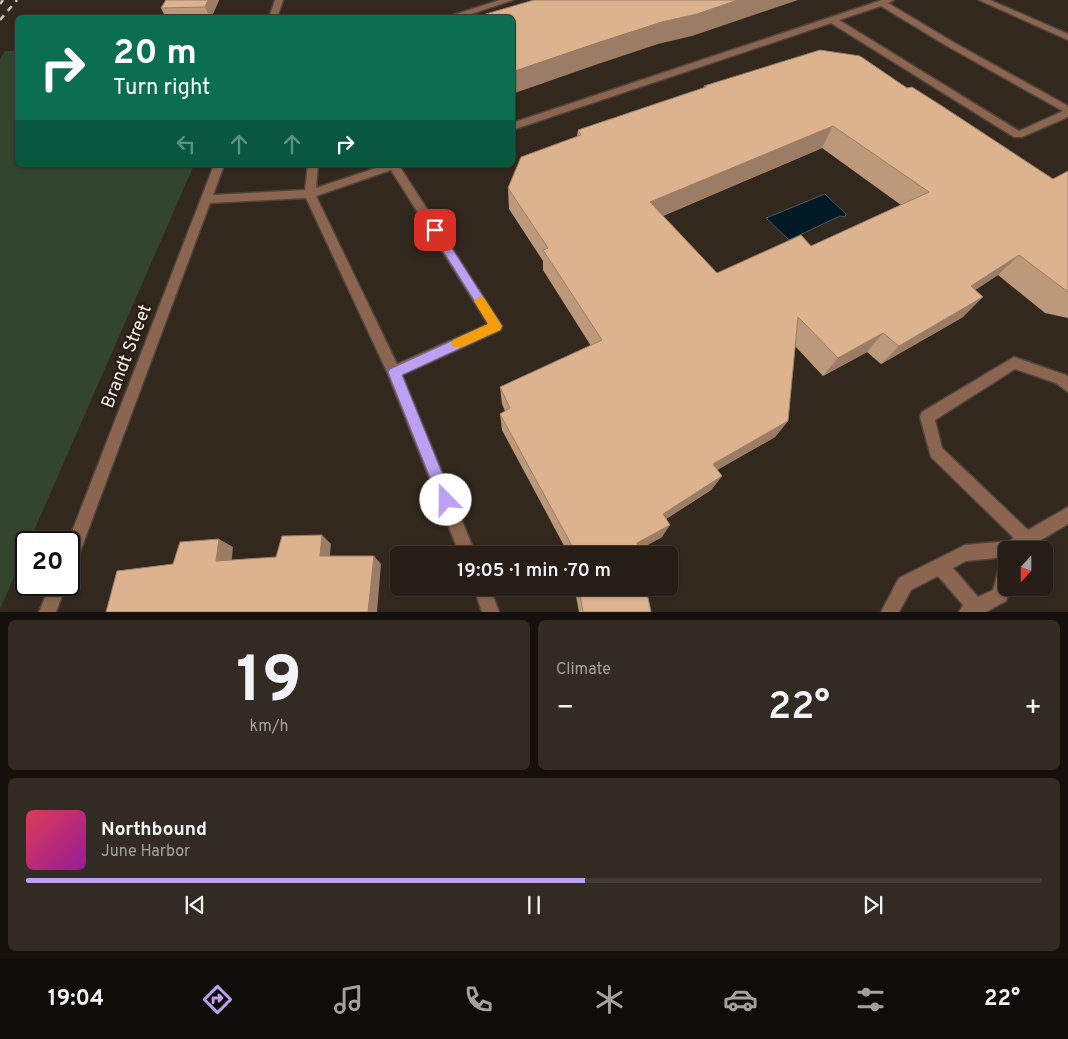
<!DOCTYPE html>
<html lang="en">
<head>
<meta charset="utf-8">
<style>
	:root { --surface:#261e16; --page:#322b23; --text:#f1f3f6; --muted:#a4a2a1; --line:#423c35; --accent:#bca0f2 }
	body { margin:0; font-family:Overpass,sans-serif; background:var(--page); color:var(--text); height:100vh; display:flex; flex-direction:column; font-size:19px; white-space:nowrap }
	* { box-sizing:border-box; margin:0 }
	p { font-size:16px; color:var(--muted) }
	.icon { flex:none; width:28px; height:28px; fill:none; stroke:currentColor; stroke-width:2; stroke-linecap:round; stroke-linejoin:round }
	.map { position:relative; height:612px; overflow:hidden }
	.sheet { display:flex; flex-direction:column; gap:8px; padding:8px; background:#15100c; flex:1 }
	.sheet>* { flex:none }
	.hud { position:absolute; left:15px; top:15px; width:500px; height:152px; border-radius:8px; box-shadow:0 1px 4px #0004,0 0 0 1px var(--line); background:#0b6e4f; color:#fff; overflow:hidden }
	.needle { width:32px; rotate:201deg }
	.controls { position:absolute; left:998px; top:541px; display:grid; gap:10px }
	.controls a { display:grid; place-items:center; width:55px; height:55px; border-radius:8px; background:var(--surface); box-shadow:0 1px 4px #0004,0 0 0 1px var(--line); font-size:25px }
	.speed { position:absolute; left:15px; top:531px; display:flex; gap:10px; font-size:25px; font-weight:700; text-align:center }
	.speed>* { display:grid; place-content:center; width:65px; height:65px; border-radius:50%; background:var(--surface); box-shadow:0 1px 4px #0004,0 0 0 1px var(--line); line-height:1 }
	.speed .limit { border:2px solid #111; border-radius:8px; background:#fff; color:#111 }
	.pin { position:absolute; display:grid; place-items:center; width:42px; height:42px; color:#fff; margin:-21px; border-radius:10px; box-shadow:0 2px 8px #0006 }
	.me { position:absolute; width:55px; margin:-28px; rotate:338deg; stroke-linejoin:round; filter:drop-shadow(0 0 4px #0008) }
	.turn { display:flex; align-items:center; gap:18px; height:105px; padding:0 15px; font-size:22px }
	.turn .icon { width:65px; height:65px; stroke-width:2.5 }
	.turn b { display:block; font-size:35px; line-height:42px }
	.lanes { display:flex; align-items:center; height:48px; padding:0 15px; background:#0003; justify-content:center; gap:25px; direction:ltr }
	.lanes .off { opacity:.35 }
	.big { font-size:38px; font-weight:600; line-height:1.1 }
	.sheet .tile { flex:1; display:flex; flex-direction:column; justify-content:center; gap:8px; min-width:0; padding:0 18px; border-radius:8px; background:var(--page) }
	.sheet .dial { align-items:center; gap:0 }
	.dial b { font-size:65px; line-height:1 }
	.song { display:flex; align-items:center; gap:15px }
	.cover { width:60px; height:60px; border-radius:8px; background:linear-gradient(135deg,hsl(350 70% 55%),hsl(300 70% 35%)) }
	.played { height:5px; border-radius:2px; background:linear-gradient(90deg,var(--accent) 55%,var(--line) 55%) }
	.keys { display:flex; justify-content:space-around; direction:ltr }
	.heat { display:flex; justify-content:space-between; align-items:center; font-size:28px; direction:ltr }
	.sheet .tiles { flex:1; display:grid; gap:8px; grid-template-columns:1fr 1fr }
	.tile:last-child { grid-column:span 2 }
	.trip { position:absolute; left:390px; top:546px; width:288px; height:50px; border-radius:8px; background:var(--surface); box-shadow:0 1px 4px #0004,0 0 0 1px var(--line); font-weight:600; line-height:50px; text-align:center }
	.menu { display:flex; height:80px; justify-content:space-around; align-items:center; background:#0f0c09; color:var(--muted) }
	.menu .icon { width:35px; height:35px }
	.menu .current { color:var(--accent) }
	.menu b { font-size:22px; color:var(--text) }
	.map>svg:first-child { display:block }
	.green { fill:#34452f }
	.water { fill:#011825; stroke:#4c5a61 }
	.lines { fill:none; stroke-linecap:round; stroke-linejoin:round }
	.minor-casing { stroke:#4f443b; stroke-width:3 }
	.minor { fill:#8b6550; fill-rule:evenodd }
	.rail { stroke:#cdc4bd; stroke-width:2.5; stroke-dasharray:6 6; stroke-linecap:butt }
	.wall { fill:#bd997b; fill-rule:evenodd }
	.shaded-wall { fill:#9a7d64 }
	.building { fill:#dcb28f; stroke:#9a7d64; fill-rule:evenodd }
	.route { fill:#bca0f2; stroke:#7a689d }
	.slow { fill:#f59e0b }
	.labels { text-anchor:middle; stroke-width:5; stroke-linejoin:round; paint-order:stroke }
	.street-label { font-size:18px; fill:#fbf3ec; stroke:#291e15 }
</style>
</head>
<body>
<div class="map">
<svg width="1068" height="612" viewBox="0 0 1068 612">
	<rect width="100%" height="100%" fill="#33281e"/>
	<path class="green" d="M5,51H17L18,165H194L29,542H26V550L0,609V59Z"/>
	<path class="water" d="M825,194L846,214L845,217L840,216L789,240L766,218Z"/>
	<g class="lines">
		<g class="minor-casing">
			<g id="minor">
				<path d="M275,0H283L277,18H269Z"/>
				<path d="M500,0H513L459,18H444Z"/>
				<path d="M882,0H894L888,3L953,42L1068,106V117L1022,137H1014L831,23L512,130V123ZM881,6L947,46L1063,111L1019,131L839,20Z"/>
				<path d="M979,0H990L1068,34V40Z"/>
				<path d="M214,165H224L213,195L305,190L308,165H318L316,188L385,165H401L400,167L502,326L501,330L402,375L476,555H460L387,372L306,198L210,203L77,560L75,566L69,568L68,542ZM391,170L488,324L397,364L316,196Z"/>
				<path d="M1014,357L1066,375L1068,377V392L1056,383L1015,369L935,420L942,448L1028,530L1068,507V524L1024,550H1006V557L966,561L953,568L978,597L993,590L1000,564L1006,562V588H1010L1006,601L986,612H959L963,605L938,576L911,590L899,612H881L899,578L965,545L1009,541L1014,538L931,457L920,417L922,412Z"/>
				<path d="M50,585H66L56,612H39Z"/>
				<path d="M474,588H490L499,612H482Z"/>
			</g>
		</g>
		<use href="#minor" class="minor"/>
		<g class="rail">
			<path d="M0,4L3,0"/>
			<path d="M0,20L17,0"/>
		</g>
	</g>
	<g class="wall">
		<path d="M166,0H219L211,18H166L161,8Z"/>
		<path d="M704,86L907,88L1053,179L1068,171V318L1045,313L998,275L975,290L963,317L881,364L867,352L823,376L795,346L788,421L775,437L717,470L722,476L711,490L666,519L662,537L638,550L639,555H569L502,430L500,414L505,411L502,404L500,387L591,346L543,270V261L509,209L508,188L577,136L578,130L703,88ZM822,148L901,205L811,246L717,273L663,216Z"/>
		<path d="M577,588H646L651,612H579L575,591Z"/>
	</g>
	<g class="shaded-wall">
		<path d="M208,0H219L211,18H210L205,7Z"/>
		<path d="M738,0H798L692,36L658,44L595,65L512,94V72L597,43L662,22Z"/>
		<path d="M833,126L822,148L645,223L650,202Z"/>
		<path d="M1019,255L998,275L951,306L971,286Z"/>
		<path d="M983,297L963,317L881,364L899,346Z"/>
		<path d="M883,333L867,352L823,376L838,358Z"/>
		<path d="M788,421L775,437L703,478L713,464Z"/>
		<path d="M722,476L711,490L655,526L663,514Z"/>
		<path d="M670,525L662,537L631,554L637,543Z"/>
		<path d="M322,535L331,544L329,563L320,556Z"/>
		<path d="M219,539L233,547L231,568L216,561Z"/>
		<path d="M374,556L381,564L377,612H368Z"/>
	</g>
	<g class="building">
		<path d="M166,0H208L205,7L161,8Z"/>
		<path d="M534,0H738L697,14L662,22L597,43L512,72V18H472Z"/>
		<path d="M820,50L860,56L907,88L912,87L942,106L1053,179L1068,171V292L1019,255L971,286L983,297L899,346L883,333L838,358L798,317L788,421L713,464L722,476L663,514L670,525L637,543L639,555H577L500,414L510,408L500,387L602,340L543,250L548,248L508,188L521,157L581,135L578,130L706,87L704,86ZM833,126L929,192L811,246L801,235L717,273L650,202Z"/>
		<path d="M322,535L320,556H374L368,612H106L117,571L173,564L180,542L219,539L216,561L276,557L282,536Z"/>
		<path d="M579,588H646L651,612H583Z"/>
	</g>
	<path class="route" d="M435,226L438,227L502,326L500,330L402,375L453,500L451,505L446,507L441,505L388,372L390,369L489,324L430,230Z"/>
	<path class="slow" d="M480,296L484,298L500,323L502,326L500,330L462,347H453L451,344L453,340L488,324L474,301Z"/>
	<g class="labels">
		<g class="street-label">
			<text transform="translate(126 356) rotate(-69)" y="6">Brandt Street</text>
		</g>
	</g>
</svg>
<div class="controls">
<a><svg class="needle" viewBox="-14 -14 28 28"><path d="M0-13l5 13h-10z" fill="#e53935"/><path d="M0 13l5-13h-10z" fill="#a4a2a1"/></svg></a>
</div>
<div class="speed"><div class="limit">20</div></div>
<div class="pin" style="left:435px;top:230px;background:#d93025"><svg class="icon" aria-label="arrive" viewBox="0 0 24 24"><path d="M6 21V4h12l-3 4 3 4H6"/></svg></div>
<svg class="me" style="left:446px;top:500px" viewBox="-20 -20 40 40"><circle r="19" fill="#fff"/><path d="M0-13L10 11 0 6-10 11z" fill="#bca0f2"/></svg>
<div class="trip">19:05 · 1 min · 70 m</div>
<div class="hud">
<div class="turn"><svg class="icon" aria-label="right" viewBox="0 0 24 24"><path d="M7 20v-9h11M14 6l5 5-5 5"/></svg><div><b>20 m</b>Turn right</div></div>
<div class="lanes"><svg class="icon off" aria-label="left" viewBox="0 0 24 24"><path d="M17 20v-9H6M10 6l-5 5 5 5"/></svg><svg class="icon off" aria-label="ahead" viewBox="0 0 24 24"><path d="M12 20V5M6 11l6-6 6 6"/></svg><svg class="icon off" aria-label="ahead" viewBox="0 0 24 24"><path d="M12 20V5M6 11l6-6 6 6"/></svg><svg class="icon" aria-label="right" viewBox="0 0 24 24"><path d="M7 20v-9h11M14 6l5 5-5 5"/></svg></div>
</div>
</div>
<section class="sheet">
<div class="tiles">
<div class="tile dial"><b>19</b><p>km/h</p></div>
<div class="tile"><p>Climate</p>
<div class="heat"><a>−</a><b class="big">22°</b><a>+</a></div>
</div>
<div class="tile">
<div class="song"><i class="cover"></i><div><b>Northbound</b><p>June Harbor</p></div></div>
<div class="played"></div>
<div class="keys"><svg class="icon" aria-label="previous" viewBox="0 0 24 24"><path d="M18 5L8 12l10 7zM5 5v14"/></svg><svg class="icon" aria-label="pause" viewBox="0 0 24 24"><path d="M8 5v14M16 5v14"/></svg><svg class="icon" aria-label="next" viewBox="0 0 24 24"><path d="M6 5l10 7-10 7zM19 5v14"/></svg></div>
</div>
</div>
</section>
<nav class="menu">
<b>19:04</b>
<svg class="icon current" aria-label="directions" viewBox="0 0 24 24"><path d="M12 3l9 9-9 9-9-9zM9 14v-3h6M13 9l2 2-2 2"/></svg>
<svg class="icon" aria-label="music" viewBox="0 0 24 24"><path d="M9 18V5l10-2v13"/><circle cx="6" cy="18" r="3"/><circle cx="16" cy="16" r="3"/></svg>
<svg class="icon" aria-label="phone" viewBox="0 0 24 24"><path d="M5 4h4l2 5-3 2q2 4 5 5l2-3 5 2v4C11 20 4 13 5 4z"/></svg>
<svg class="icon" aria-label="climate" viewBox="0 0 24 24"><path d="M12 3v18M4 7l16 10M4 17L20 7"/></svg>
<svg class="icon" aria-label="car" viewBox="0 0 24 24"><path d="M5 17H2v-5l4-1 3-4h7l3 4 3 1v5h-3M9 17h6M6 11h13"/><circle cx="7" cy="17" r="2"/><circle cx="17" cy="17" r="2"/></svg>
<svg class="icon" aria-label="filters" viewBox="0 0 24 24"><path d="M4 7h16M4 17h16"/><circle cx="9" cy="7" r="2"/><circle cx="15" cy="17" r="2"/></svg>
<b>22°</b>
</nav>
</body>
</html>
